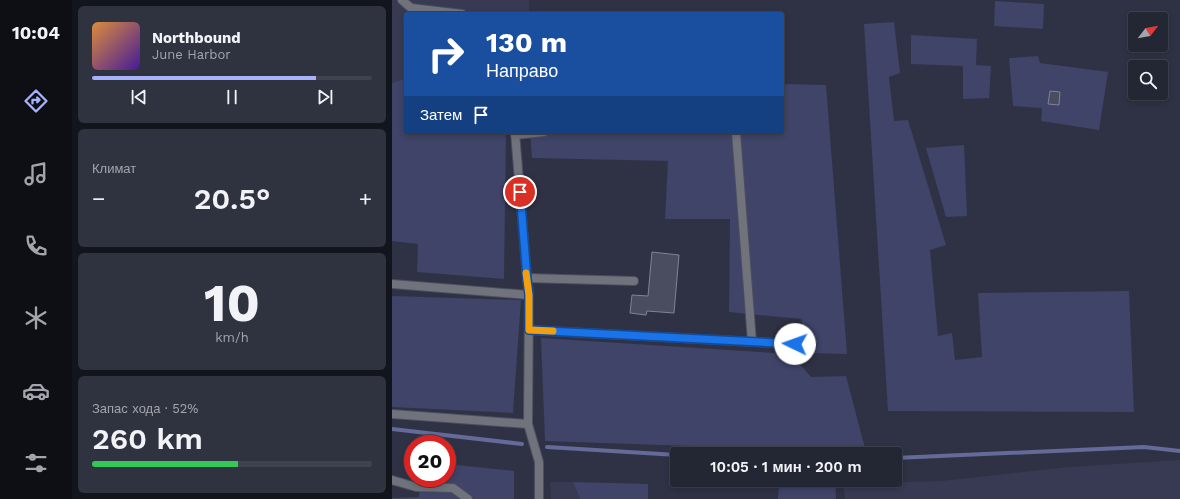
<!DOCTYPE html>
<html lang="ru">
<head>
<meta charset="utf-8">
<style>
	:root { --surface:#232633; --page:#2f323f; --text:#f1f3f6; --muted:#a3a5ac; --line:#40434e; --accent:#a7b1fc }
	body { margin:0; font-family:"Work Sans",sans-serif; background:var(--page); color:var(--text); height:100vh; display:flex; flex-direction:column; font-size:15px; white-space:nowrap }
	* { box-sizing:border-box; margin:0 }
	p { font-size:13px; color:var(--muted) }
	.icon { flex:none; width:22px; height:22px; fill:none; stroke:currentColor; stroke-width:2; stroke-linecap:round; stroke-linejoin:round }
	.map { position:relative; flex:1; overflow:hidden }
	.sheet { display:flex; flex-direction:column; gap:6px; padding:6px; background:#13151c; width:320px }
	.sheet>* { flex:none }
	.hud { position:absolute; left:12px; top:12px; width:380px; height:122px; border-radius:4px; box-shadow:0 2px 6px #0003,0 0 0 1px var(--line); background:#1a4fa0; color:#fff; overflow:hidden }
	.needle { width:26px; rotate:59deg }
	.buttons { position:absolute; left:736px; top:12px; display:grid; gap:8px }
	.buttons a { display:grid; place-items:center; width:40px; height:40px; border-radius:4px; background:var(--surface); box-shadow:0 2px 6px #0003,0 0 0 1px var(--line); font-size:20px }
	.speed { position:absolute; left:12px; top:435px; display:flex; gap:8px; font-size:20px; font-weight:700; text-align:center }
	.speed>* { display:grid; place-content:center; width:52px; height:52px; border-radius:50%; background:var(--surface); box-shadow:0 2px 6px #0003,0 0 0 1px var(--line); line-height:1 }
	.speed .limit { border:6px solid #d22; background:#fff; color:#111 }
	.pin { position:absolute; display:grid; place-items:center; width:34px; height:34px; color:#fff; margin:-17px; border:2px solid #fff; border-radius:50%; box-shadow:0 1px 4px #0007 }
	.me { position:absolute; width:44px; margin:-22px; rotate:273deg; stroke-linejoin:round; filter:drop-shadow(0 0 3px #0008) }
	.turn { display:flex; align-items:center; gap:14px; height:84px; padding:0 16px; font-size:18px }
	.turn .icon { width:52px; height:52px; stroke-width:2.5 }
	.turn b { display:block; font-size:28px; line-height:34px }
	.then { display:flex; align-items:center; height:38px; padding:0 16px; background:#0003; gap:8px; font-size:15px }
	.big { font-size:30px; font-weight:600; line-height:1.1 }
	.sheet .tile { flex:1; display:flex; flex-direction:column; justify-content:center; gap:6px; min-width:0; padding:0 14px; border-radius:6px; background:var(--page) }
	.sheet .dial { align-items:center; gap:0 }
	.dial b { font-size:52px; line-height:1 }
	.song { display:flex; align-items:center; gap:12px }
	.cover { width:48px; height:48px; border-radius:6px; background:linear-gradient(135deg,hsl(30 70% 55%),hsl(260 70% 35%)) }
	.played { height:4px; border-radius:2px; background:linear-gradient(90deg,var(--accent) 80%,var(--line) 80%) }
	.keys { display:flex; justify-content:space-around; direction:ltr }
	.heat { display:flex; justify-content:space-between; align-items:center; font-size:22px; direction:ltr }
	.charge { height:6px; border-radius:3px; background:linear-gradient(90deg,#34c759 52%,var(--line) 0) }
	.trip { position:absolute; left:278px; top:447px; width:232px; height:40px; border-radius:4px; background:var(--surface); box-shadow:0 2px 6px #0003,0 0 0 1px var(--line); font-weight:600; line-height:40px; text-align:center }
	main { display:flex; flex:1; min-height:0 }
	.tabs { display:flex; flex-direction:column; width:72px; justify-content:space-around; align-items:center; background:#0e0f14; color:var(--muted) }
	.tabs .icon { width:28px; height:28px }
	.tabs .selected { color:var(--accent) }
	.tabs b { font-size:18px; color:var(--text) }
	.map>svg:first-child { display:block }
	.built { fill:#373a52 }
	.green { fill:#3f4468 }
	.lines { fill:none; stroke-linecap:round; stroke-linejoin:round }
	.stream { stroke:#646a99; stroke-width:4 }
	.building { fill:#4a4d60; stroke:#808398 }
	.lane-casing { stroke:#4c4f60; stroke-width:10 }
	.street-casing { stroke:#4c4f60; stroke-width:10 }
	.lane { stroke:#71737c; stroke-width:8 }
	.street { stroke:#71737c; stroke-width:8 }
	.route-casing { stroke:#114b97; stroke-width:10 }
	.route { stroke:#1a73e8; stroke-width:7 }
	.slow { stroke:#f59e0b; stroke-width:7 }
</style>
</head>
<body>
<main>
<nav class="tabs">
<b>10:04</b>
<svg class="icon selected" aria-label="directions" viewBox="0 0 24 24"><path d="M12 3l9 9-9 9-9-9zM9 14v-3h6M13 9l2 2-2 2"/></svg>
<svg class="icon" aria-label="music" viewBox="0 0 24 24"><path d="M9 18V5l10-2v13"/><circle cx="6" cy="18" r="3"/><circle cx="16" cy="16" r="3"/></svg>
<svg class="icon" aria-label="phone" viewBox="0 0 24 24"><path d="M5 4h4l2 5-3 2q2 4 5 5l2-3 5 2v4C11 20 4 13 5 4z"/></svg>
<svg class="icon" aria-label="climate" viewBox="0 0 24 24"><path d="M12 3v18M4 7l16 10M4 17L20 7"/></svg>
<svg class="icon" aria-label="car" viewBox="0 0 24 24"><path d="M5 17H2v-5l4-1 3-4h7l3 4 3 1v5h-3M9 17h6M6 11h13"/><circle cx="7" cy="17" r="2"/><circle cx="17" cy="17" r="2"/></svg>
<svg class="icon" aria-label="filters" viewBox="0 0 24 24"><path d="M4 7h16M4 17h16"/><circle cx="9" cy="7" r="2"/><circle cx="15" cy="17" r="2"/></svg>
</nav>
<section class="sheet">
<div class="tile">
<div class="song"><i class="cover"></i><div><b>Northbound</b><p>June Harbor</p></div></div>
<div class="played"></div>
<div class="keys"><svg class="icon" aria-label="previous" viewBox="0 0 24 24"><path d="M18 5L8 12l10 7zM5 5v14"/></svg><svg class="icon" aria-label="pause" viewBox="0 0 24 24"><path d="M8 5v14M16 5v14"/></svg><svg class="icon" aria-label="next" viewBox="0 0 24 24"><path d="M6 5l10 7-10 7zM19 5v14"/></svg></div>
</div>
<div class="tile"><p>Климат</p>
<div class="heat"><a>−</a><b class="big">20.5°</b><a>+</a></div>
</div>
<div class="tile dial"><b>10</b><p>km/h</p></div>
<div class="tile"><p>Запас хода · 52%</p><b class="big">260 km</b><div class="charge"></div></div>
</section>
<div class="map">
<svg width="788" height="499" viewBox="0 0 788 499">
	<rect width="100%" height="100%" fill="#2f3244"/>
	<g class="built">
		<path d="M0,0H137V14H14V78L0,83Z"/>
		<path d="M788,460V499H453L451,484L549,481L677,467Z"/>
		<path d="M158,482H181L188,499H159Z"/>
	</g>
	<g class="green">
		<path d="M603,1L652,4L651,29L602,26Z"/>
		<path d="M502,22L508,73L497,77L502,121L516,120L554,245L538,250L546,336L560,333L563,360L590,357L586,293L737,291L742,412L496,411L472,24Z"/>
		<path d="M519,35L585,39L584,65L599,66L597,98L571,99V66L519,64Z"/>
		<path d="M646,56L648,63L716,72L707,130L649,121L650,108L621,106L617,58Z"/>
		<path d="M390,70L393,84L434,85L455,354L417,353L409,319L337,312L338,219H273L276,161L140,158L138,132H390Z"/>
		<path d="M14,78V132H114L112,279L25,272L26,244L0,241V83Z"/>
		<path d="M572,145L575,216L554,217L534,148Z"/>
		<path d="M0,296L129,300L121,413L0,407Z"/>
		<path d="M149,338L399,354L419,377L454,376L474,452L153,441Z"/>
		<path d="M55,464L122,471V499H0V498L27,497L28,478H55Z"/>
		<path d="M423,480H443L444,499H386L387,484Z"/>
		<path d="M181,482L256,484V499H188Z"/>
	</g>
	<g class="lines">
		<g class="stream">
			<path d="M0,429L130,444"/>
			<path d="M155,447L285,455"/>
			<path d="M503,458L752,447L788,451"/>
		</g>
	</g>
	<g class="building">
		<path d="M658,91L668,92L667,105L656,104Z"/>
		<path d="M260,252L287,255L282,313L255,311L254,315L238,313L240,295L256,296Z"/>
	</g>
	<g class="lines">
		<g class="lane-casing">
			<g id="lane">
				<path d="M344,132L360,342"/>
				<path d="M123,135L152,132"/>
				<path d="M135,278L242,281"/>
				<path d="M0,284L137,295"/>
				<path d="M137,330L403,344"/>
				<path d="M0,414L136,424"/>
				<path d="M0,480L24,487L61,488L76,499"/>
			</g>
		</g>
		<g class="street-casing">
			<g id="street">
				<path d="M10,0L19,8L70,14"/>
				<path d="M123,132L135,278L137,295L136,424L147,462V499"/>
			</g>
		</g>
		<use href="#lane" class="lane"/>
		<use href="#street" class="street"/>
	</g>
	<g class="lines">
		<g class="route-casing">
			<path id="route" d="M128,192L135,278L137,295V330L403,344"/>
		</g>
		<use href="#route" class="route"/>
		<path class="slow" d="M134,273L137,295V330L161,331"/>
	</g>
</svg>
<div class="buttons">
<a><svg class="needle" viewBox="-14 -14 28 28"><path d="M0-13l5 13h-10z" fill="#e53935"/><path d="M0 13l5-13h-10z" fill="#a3a5ac"/></svg></a>
<a><svg class="icon" aria-label="search" viewBox="0 0 24 24"><circle cx="10" cy="10" r="6"/><path d="M15 15l6 6"/></svg></a>
</div>
<div class="speed"><div class="limit">20</div></div>
<div class="pin" style="left:128px;top:192px;background:#d93025"><svg class="icon" aria-label="arrive" viewBox="0 0 24 24"><path d="M6 21V4h12l-3 4 3 4H6"/></svg></div>
<svg class="me" style="left:403px;top:344px" viewBox="-20 -20 40 40"><circle r="19" fill="#fff"/><path d="M0-13L10 11 0 6-10 11z" fill="#1a73e8"/></svg>
<div class="trip">10:05 · 1 мин · 200 m</div>
<div class="hud">
<div class="turn"><svg class="icon" aria-label="right" viewBox="0 0 24 24"><path d="M7 20v-9h11M14 6l5 5-5 5"/></svg><div><b>130 m</b>Направо</div></div>
<div class="then">Затем<svg class="icon" aria-label="arrive" viewBox="0 0 24 24"><path d="M6 21V4h12l-3 4 3 4H6"/></svg></div>
</div>
</div>
</main>
</body>
</html>
